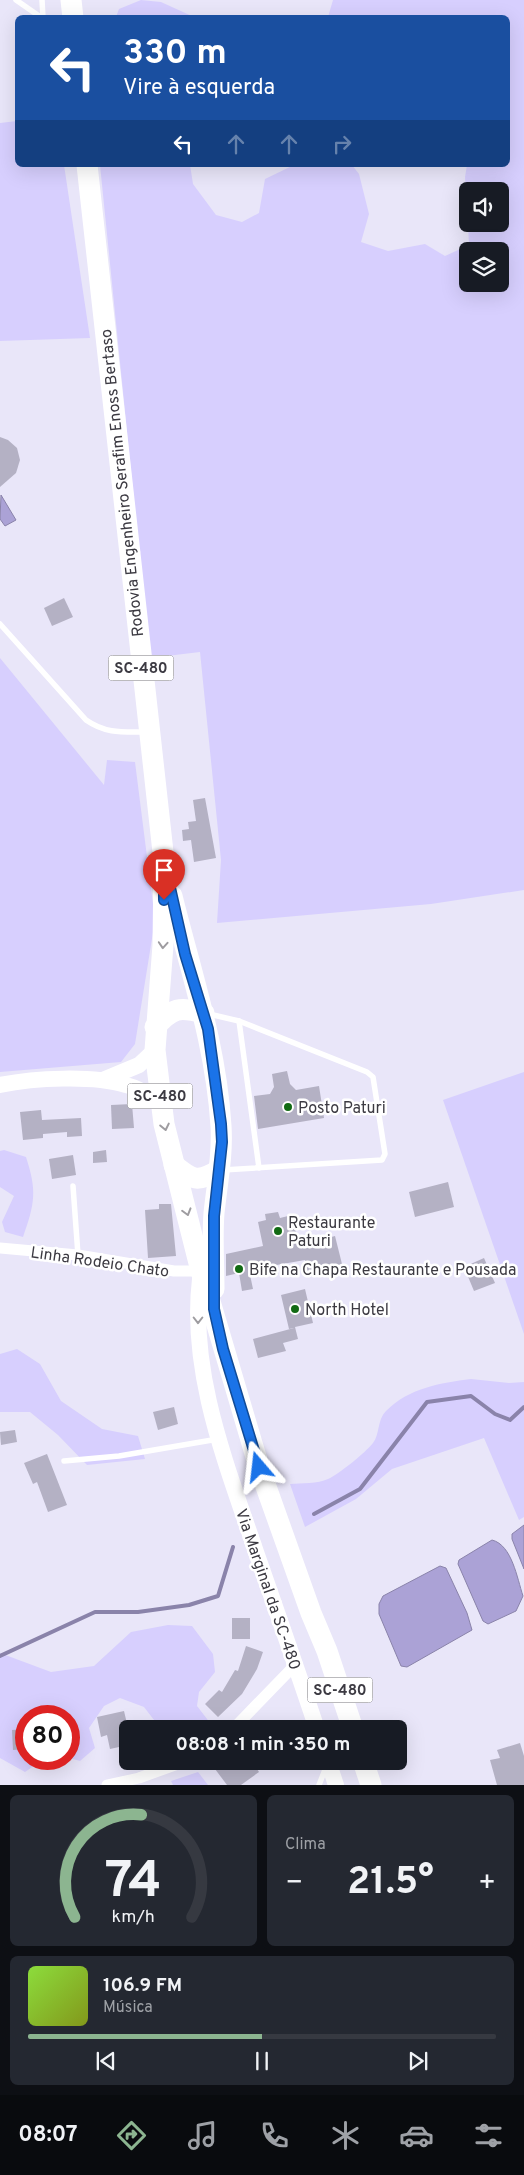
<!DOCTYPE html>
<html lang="pt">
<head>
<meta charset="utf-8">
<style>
	:root { --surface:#171b24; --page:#242831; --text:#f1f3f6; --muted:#9ea1a6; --line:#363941; --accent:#8cb590 }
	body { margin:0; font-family:Overpass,sans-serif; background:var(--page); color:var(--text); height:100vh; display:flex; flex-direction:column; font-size:19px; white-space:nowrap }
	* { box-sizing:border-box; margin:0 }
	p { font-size:16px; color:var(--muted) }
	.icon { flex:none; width:28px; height:28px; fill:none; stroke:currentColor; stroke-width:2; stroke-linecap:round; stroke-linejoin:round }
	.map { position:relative; height:1785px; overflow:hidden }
	.drawer { display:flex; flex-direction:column; gap:10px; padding:10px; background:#0d0f14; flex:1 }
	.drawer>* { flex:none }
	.guide { position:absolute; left:15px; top:15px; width:495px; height:152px; border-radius:8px; box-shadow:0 5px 20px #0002; background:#1a4fa0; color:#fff; overflow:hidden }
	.controls { position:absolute; left:459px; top:182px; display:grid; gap:10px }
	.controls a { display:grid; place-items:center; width:50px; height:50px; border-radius:8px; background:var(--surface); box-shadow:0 5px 20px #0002; font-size:25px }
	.speed { position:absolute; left:15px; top:1705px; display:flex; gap:10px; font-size:25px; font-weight:700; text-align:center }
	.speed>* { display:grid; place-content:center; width:65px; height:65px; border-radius:50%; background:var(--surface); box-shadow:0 5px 20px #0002; line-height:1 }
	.speed .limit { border:8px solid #d22; background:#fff; color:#111 }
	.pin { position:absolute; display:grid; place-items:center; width:42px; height:42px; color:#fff; margin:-51px -21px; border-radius:50% 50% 50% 0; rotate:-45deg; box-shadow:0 0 5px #0007 }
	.pin .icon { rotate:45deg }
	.me { position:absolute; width:55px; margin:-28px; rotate:343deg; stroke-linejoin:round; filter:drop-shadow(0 0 4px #0008) }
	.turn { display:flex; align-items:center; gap:18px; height:105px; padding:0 25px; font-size:22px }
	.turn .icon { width:65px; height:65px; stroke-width:2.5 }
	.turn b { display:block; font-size:35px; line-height:42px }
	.lanes { display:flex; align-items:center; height:48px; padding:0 25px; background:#0003; justify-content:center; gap:25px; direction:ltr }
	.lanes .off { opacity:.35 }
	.big { font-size:38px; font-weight:700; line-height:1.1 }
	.drawer .widget { flex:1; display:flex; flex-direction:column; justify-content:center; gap:8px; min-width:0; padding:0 18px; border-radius:8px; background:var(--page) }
	.drawer .dial { align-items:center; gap:0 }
	.dial svg { height:130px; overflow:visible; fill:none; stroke:var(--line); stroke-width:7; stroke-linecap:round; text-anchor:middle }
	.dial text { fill:var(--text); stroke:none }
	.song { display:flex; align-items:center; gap:15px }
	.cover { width:60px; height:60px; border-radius:8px; background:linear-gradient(135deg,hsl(90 70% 55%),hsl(70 70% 35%)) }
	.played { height:5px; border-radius:2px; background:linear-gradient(90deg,var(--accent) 50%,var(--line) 50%) }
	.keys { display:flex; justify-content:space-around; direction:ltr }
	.heat { display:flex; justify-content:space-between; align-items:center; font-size:28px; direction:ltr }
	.drawer .tiles { flex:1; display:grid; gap:10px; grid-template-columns:1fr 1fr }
	.widget:last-child { grid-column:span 2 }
	.trip { position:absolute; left:119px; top:1720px; width:288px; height:50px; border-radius:8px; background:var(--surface); box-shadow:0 5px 20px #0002; font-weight:700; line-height:50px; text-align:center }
	.menu { display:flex; height:80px; justify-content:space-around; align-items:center; background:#090b0e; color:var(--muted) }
	.menu .icon { width:35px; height:35px }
	.menu .active { color:var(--accent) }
	.menu b { font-size:22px; color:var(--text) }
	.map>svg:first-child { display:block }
	.green { fill:#d7cffe; fill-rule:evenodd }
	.water { fill:#aba2d6; stroke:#8a83aa }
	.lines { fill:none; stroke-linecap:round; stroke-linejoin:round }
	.stream { stroke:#8a83aa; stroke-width:4 }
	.building { fill:#b4b1c4 }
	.lane { stroke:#fff; stroke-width:5.5 }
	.street { stroke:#fff; stroke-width:11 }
	.secondary { stroke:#fff; stroke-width:16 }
	.highway { stroke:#fff; stroke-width:21 }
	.oneway { stroke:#9e9ca0 }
	.route-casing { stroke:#114b97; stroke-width:12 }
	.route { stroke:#1a73e8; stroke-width:9 }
	.poi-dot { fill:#116a13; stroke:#fff; stroke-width:2 }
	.labels { text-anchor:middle; stroke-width:5; stroke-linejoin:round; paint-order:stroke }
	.shield { fill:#fff; stroke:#76757b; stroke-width:1 }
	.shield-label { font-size:15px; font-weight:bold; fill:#3c3a42 }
	.street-label { font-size:16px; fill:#3c3a42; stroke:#fff }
	.poi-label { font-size:16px; fill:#3c3a42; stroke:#fff; text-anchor:start }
</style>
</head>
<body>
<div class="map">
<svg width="524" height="1785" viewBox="0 0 524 1785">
	<rect width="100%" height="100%" fill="#e9e6f9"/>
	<g class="green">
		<path d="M141,0L161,2L194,17H116L119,9Z"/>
		<path d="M333,0H524V890L431,904L217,923L221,860L200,652L150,658L100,165H190L193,184L216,215L242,222L259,213L265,179L294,165H352L359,174L369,214L361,242L388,251L425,244L445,256L469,245L468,224H500V191H468L467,209L465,177L467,165H508V18L328,17ZM468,251H500V284H468Z"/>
		<path d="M17,121L18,165H64L90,338L0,341V123Z"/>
		<path d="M0,658L104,785L107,760L135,762L155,920L135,1044L121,1062L0,1072Z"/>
		<path d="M524,1072V1334L443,1100Z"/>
		<path d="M4,1150L26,1157C37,1191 35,1203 23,1237L5,1232L2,1222L14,1196L0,1187V1151Z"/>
		<path d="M17,1349L40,1364L61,1401L102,1429L138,1436L145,1459L87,1465L58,1435L30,1412H0V1354Z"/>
		<path d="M471,1379L509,1383L524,1382V1517L519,1520L484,1438L392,1469L356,1499L305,1527L290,1484C301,1483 318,1484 328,1479C339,1474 365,1453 373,1443C380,1434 377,1420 386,1411C409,1388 440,1383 471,1379Z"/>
		<path d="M168,1625L192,1626L213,1654L215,1672L199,1692L197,1706L214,1728L161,1729L144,1707L120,1698L104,1706L89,1728L95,1748L80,1761L69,1758V1716H26V1759H36L38,1763L25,1772L0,1758V1653L51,1672L94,1666L131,1632Z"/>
		<path d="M198,1772L208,1785H173L171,1781Z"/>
	</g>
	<g class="water">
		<path d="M1,495L16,520L5,526L0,519Z"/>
		<path d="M524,1525V1569L512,1539V1534Z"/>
		<path d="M492,1540C512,1545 517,1578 523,1596L516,1611L488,1624L483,1621L458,1564L459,1560Z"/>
		<path d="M440,1566L446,1568L467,1613L472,1630L407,1667L401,1666L379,1614V1604L383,1596Z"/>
	</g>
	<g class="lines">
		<g class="stream">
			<path d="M314,1514L360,1489L427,1402L471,1396L495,1414L510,1420L524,1407"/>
			<path d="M0,1656L95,1612H138L189,1605L218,1596L233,1547"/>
		</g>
	</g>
	<g class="building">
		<path d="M0,437L8,440L17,448L20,460L16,473L0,487Z"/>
		<path d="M64,598L73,617L52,626L44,608Z"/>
		<path d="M205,798L216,858L194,862L191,840L183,841L182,830L189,829L188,822L196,821L193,800Z"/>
		<path d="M287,1071L290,1084L296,1090L319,1086L324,1118L258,1129L254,1096L270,1094L274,1087L272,1074Z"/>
		<path d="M132,1104L134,1128L112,1129L111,1105Z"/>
		<path d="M41,1110L42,1120L81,1118L82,1136L67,1137V1132L43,1134V1138L23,1140L20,1112Z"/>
		<path d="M106,1150L107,1162L93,1163V1152Z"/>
		<path d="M73,1155L76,1175L52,1179L49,1159Z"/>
		<path d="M448,1182L454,1207L415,1217L409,1192Z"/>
		<path d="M159,1204H171L176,1256L148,1258L145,1210L159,1209Z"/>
		<path d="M278,1212L280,1218L292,1215L299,1246L335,1236L342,1264L308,1273L305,1260L249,1270L253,1289L242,1291L239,1273L226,1276V1254L263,1246L258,1222L266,1220L265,1214Z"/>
		<path d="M484,1258L495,1283L474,1291L464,1267Z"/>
		<path d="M305,1289L313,1323L295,1327L298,1339L283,1343L286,1351L258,1358L253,1339L294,1328L289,1329L281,1295Z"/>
		<path d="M174,1407L178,1424L158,1430L153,1412Z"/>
		<path d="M15,1430L17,1442L1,1445L0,1432Z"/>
		<path d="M47,1454L67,1505L48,1512L37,1482L33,1484L24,1463Z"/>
		<rect x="232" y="1618" width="18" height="21"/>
		<path d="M246,1646L263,1652L257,1669L242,1694L218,1717L205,1704L219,1690L222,1692L235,1670L238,1671Z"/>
		<path d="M124,1711L128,1728V1745L110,1749L107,1735L101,1737L97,1717Z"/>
		<path d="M26,1729V1749L13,1750L12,1730Z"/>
		<path d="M520,1743L524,1756V1785H497L490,1760L500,1758L497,1750Z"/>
		<path d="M209,1761H252L259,1772L241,1785H227Z"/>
	</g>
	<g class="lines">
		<g class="lane">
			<path d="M16,0L42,18"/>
			<path d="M42,0L43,18"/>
			<path d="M0,624L86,720C106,734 123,732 146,732"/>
			<path d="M209,1014L239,1021L367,1072L373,1077L385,1154L382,1160L223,1170"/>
			<path d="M239,1021L259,1168"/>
			<path d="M73,1186L78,1255"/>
			<path d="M64,1461L119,1456L218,1439"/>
			<path d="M319,1785L326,1767"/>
		</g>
		<g class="street">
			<path d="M0,1248L78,1255L174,1271H201"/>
			<path d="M233,1729L296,1664"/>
			<path d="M107,1785L139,1778L186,1761"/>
		</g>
		<g class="secondary">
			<path d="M103,1080L139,1065L155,1050"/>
			<path d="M0,1085C34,1078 93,1075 126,1085C139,1088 150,1095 161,1102"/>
			<path d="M200,1279C189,1372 226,1463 255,1549C276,1609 297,1669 317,1729"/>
			<path d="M328,1761L336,1785"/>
		</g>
		<g class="highway">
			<path d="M71,0L73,18"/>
			<path d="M87,165L164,861L163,945L155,1050L164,1124L201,1271L259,1467L311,1613L327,1651L353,1729"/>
			<path d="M172,896C191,973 216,1045 221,1126C223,1155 217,1184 214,1213C212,1238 214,1264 214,1289"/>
			<path d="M155,1027C173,1007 179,1007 204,1013"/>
			<path d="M174,1165C192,1180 198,1183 219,1170"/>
			<path d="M363,1761L371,1785"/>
		</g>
	</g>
	<defs><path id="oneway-chevron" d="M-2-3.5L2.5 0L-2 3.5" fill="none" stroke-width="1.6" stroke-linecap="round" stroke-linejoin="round" transform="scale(1.25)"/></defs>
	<g class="oneway">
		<use href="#oneway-chevron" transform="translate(163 945) rotate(94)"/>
		<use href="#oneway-chevron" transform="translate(165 1127) rotate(78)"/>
		<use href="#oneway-chevron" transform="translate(187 1212) rotate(74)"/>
		<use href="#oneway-chevron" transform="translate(198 1320) rotate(90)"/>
	</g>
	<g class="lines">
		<g class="route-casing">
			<path id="route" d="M164,900V861L185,954L208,1029L221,1124L222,1142L214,1216V1309L223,1349L259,1467"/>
		</g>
		<use href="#route" class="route"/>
	</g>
	<g class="poi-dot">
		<circle cx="288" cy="1107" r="5"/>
		<circle cx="278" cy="1231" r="5"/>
		<circle cx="239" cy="1269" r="5"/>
		<circle cx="295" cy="1309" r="5"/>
	</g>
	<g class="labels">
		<g class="shield">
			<rect x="108.5" y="655.5" width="65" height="25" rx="4"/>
			<rect x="127.5" y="1083.5" width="65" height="25" rx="4"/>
			<rect x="307.5" y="1677.5" width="65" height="25" rx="4"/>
		</g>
		<g class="shield-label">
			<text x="141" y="673">SC-480</text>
			<text x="160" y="1101">SC-480</text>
			<text x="340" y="1695">SC-480</text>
		</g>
		<g class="street-label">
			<text transform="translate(121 483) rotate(-96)" y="6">Rodovia Engenheiro Serafim Enoss Bertaso</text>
			<text transform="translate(100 1261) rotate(8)" y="6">Linha Rodeio Chato</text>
			<text transform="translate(269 1589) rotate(71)" y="6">Via Marginal da SC-480</text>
		</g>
		<g class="poi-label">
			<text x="298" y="1113">Posto Paturi</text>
			<text x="288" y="1228">Restaurante<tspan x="288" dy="18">Paturi</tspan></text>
			<text x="249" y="1275">Bife na Chapa Restaurante e Pousada</text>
			<text x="305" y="1315">North Hotel</text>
		</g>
	</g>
</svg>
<div class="controls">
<a><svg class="icon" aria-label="sound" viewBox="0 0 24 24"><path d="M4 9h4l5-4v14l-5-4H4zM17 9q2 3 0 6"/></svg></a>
<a><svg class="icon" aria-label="layers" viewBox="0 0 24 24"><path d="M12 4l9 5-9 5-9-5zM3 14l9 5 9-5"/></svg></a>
</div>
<div class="speed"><div class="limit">80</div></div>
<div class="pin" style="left:164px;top:900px;background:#d93025"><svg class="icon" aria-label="arrive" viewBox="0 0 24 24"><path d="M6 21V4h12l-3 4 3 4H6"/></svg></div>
<svg class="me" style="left:259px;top:1467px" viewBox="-20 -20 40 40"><path d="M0-17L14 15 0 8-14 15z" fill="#1a73e8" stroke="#fff" stroke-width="4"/></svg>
<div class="trip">08:08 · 1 min · 350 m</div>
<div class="guide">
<div class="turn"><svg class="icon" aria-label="left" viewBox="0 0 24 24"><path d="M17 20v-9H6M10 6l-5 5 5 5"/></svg><div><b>330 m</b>Vire à esquerda</div></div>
<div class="lanes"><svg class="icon" aria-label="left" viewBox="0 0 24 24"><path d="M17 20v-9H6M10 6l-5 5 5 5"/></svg><svg class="icon off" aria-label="ahead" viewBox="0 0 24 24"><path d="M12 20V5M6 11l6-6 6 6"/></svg><svg class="icon off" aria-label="ahead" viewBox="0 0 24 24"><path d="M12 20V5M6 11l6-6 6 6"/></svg><svg class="icon off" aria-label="right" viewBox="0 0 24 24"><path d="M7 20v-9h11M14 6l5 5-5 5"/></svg></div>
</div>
</div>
<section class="drawer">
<div class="tiles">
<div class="widget dial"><svg viewBox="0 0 100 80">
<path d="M14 69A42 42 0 1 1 86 69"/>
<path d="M14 69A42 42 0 0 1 55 6" stroke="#8cb590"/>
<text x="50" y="56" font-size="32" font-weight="700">74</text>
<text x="50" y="72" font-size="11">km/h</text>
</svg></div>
<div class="widget"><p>Clima</p>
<div class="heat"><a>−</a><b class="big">21.5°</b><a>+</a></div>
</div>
<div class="widget">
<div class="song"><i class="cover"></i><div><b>106.9 FM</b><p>Música</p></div></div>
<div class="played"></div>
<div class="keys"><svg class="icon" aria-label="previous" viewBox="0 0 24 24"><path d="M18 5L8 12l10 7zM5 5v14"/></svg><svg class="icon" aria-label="pause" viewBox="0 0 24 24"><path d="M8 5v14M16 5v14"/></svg><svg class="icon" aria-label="next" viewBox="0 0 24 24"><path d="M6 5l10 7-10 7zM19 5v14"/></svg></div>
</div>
</div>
</section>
<nav class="menu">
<b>08:07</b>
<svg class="icon active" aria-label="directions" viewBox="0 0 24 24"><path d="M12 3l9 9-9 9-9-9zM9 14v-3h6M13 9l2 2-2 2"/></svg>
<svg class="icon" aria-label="music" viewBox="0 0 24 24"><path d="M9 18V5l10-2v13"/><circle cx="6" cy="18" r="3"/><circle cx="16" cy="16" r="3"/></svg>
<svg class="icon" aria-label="phone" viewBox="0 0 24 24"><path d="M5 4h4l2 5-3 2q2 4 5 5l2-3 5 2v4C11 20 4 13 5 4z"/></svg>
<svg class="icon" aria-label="climate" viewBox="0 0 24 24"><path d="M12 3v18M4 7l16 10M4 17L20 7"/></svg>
<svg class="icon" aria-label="car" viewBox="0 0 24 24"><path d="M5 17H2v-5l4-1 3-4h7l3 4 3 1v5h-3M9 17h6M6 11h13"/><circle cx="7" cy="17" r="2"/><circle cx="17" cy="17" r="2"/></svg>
<svg class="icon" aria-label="filters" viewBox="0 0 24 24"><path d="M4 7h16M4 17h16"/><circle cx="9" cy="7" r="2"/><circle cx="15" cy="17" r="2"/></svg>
</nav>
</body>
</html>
